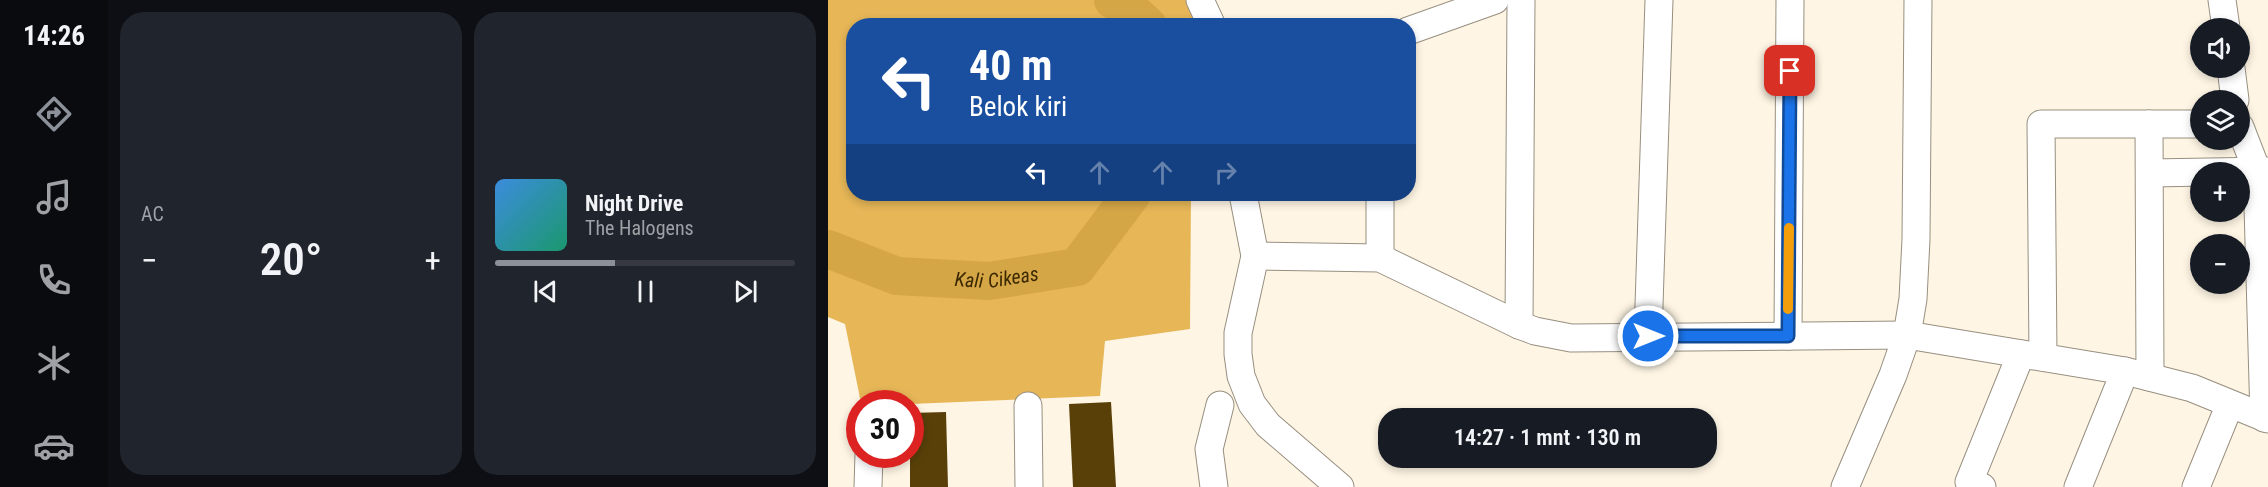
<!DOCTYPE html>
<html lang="id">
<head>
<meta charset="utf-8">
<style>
	:root { --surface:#171b24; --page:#20242c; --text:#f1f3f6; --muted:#9ea1a6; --line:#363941; --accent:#8c9099 }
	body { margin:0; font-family:"Roboto Condensed",sans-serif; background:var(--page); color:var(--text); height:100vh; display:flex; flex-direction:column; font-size:22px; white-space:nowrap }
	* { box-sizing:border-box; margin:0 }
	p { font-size:20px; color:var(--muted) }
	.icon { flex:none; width:33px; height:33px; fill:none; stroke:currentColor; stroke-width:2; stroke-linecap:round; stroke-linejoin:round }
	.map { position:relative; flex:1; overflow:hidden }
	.details { display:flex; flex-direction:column; gap:12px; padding:12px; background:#0d0f14; width:720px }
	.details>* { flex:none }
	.hud { position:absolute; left:18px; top:18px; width:570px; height:183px; border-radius:24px; box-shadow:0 3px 9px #0003; background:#1a4fa0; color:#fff; overflow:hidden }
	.controls { position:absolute; left:1362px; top:18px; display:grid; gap:12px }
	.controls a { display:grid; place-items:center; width:60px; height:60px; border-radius:50%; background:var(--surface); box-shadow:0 3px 9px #0003; font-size:30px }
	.speed { position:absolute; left:18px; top:390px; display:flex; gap:12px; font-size:30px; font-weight:700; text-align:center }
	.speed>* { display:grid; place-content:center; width:78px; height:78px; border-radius:50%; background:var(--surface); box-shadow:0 3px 9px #0003; line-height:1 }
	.speed .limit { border:9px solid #d22; background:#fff; color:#111 }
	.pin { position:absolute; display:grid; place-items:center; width:51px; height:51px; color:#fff; margin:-26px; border-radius:12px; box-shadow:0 3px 9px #0006 }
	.me { position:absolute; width:66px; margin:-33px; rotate:90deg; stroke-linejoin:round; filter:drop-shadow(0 0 4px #0008) }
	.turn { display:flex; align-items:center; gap:21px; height:126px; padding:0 24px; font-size:27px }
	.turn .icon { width:78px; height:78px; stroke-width:2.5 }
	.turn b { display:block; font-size:42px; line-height:51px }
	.lanes { display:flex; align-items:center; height:57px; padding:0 24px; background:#0003; justify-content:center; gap:30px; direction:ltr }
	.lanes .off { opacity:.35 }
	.big { font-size:45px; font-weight:600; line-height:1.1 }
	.details .widget { flex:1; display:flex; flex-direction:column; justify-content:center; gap:9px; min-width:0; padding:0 21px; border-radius:24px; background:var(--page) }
	.song { display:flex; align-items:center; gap:18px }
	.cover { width:72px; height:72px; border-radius:9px; background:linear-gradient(135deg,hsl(210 70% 55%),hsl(160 70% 35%)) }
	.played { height:6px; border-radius:3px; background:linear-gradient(90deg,var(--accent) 40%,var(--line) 40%) }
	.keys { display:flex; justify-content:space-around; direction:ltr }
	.heat { display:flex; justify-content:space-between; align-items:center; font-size:33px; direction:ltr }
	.details .tiles { flex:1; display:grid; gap:12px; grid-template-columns:repeat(2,1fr) }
	.trip { position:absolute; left:550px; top:408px; width:339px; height:60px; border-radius:24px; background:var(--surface); box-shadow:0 3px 9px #0003; font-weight:600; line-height:60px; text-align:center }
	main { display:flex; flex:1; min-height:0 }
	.tab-bar { display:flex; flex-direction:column; width:108px; justify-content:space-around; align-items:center; background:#090b0e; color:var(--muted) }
	.tab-bar .icon { width:42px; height:42px }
	.tab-bar .current { color:var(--accent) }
	.tab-bar b { font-size:27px; color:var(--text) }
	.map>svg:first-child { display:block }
	.forest { fill:#e6b657 }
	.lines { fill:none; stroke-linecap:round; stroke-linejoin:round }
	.river { stroke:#d5a646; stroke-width:38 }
	.building { fill:#594009 }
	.minor-casing { stroke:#978f80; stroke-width:29 }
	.minor { stroke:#fff; stroke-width:27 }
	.route-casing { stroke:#114b97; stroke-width:15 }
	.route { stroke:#1a73e8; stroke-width:10 }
	.slow { stroke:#f59e0b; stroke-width:10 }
	.labels { text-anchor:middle; stroke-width:6; stroke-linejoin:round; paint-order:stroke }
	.water-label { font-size:20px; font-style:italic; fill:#3b2800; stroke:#fff }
</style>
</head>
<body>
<main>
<nav class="tab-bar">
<b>14:26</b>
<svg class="icon current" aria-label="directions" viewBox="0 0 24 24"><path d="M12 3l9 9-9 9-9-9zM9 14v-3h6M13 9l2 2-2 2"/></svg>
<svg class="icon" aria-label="music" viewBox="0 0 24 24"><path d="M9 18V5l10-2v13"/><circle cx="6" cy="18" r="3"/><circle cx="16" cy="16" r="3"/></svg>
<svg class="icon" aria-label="phone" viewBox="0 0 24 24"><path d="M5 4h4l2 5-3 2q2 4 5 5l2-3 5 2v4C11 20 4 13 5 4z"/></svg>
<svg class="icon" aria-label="climate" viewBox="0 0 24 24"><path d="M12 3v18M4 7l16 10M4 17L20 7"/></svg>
<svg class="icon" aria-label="car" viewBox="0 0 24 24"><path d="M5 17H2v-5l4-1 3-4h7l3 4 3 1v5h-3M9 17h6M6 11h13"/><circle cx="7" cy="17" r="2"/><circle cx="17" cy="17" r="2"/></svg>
</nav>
<section class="details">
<div class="tiles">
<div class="widget"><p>AC</p>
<div class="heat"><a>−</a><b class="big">20°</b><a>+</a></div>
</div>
<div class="widget">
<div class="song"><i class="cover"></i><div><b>Night Drive</b><p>The Halogens</p></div></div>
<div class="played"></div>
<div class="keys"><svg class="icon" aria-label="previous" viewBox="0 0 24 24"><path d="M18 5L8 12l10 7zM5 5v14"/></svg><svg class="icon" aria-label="pause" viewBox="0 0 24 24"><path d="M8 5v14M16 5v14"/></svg><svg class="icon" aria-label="next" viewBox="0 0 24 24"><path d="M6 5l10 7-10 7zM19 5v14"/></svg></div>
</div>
</div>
</section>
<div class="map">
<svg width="1440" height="487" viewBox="0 0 1440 487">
	<rect width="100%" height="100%" fill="#fef5e4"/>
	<path class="forest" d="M0,0H365V25L26,26V194H363L362,329L277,341L272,396L83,404L33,403L17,324L0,317Z"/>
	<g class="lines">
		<g class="river">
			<path d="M285,0L293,1L320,26"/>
			<path id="s1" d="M0,249L69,276L161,281L249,267L304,194"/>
		</g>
	</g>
	<g class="building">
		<path d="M283,402L288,487H245L241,404Z"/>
		<path d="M118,412L120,487H82V413Z"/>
	</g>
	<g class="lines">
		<g class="minor-casing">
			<g id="minor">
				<path d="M372,0L384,26"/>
				<path d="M1394,0L1398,28"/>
				<path d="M580,31L667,0"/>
				<path d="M1403,68L1407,100"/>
				<path d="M1321,124L1322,377"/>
				<path d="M1412,127L1429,171L1436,418"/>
				<path d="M1322,173L1440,171"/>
				<path d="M415,194L427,256L410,333V354L413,376L424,404L440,425L512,487"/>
				<path d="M552,194V258"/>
				<path d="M427,256L552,258L691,325L707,331L743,338L1079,335L1297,371L1364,388L1440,419"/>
				<path d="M691,325L693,0"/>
				<path d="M820,336L831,0"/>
				<path d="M960,336L962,0"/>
				<path d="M1215,357L1213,124H1372"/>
				<path d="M200,406L201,487"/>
				<path d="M40,487L41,454"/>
				<path d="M386,487L381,449L392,405"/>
				<path d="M1017,487L1065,375L1079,335L1085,299L1088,239L1090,0"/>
				<path d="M1154,487L1141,482L1193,354"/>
				<path d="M1250,487L1297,371"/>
				<path d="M1368,487L1402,404"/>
			</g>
		</g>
		<use href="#minor" class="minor"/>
	</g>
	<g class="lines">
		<g class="route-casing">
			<path id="route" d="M820,336H960L962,71"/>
		</g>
		<use href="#route" class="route"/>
		<path class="slow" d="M960,309L961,228"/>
	</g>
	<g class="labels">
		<g class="water-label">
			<text dy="7" stroke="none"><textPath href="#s1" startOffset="174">Kali Cikeas</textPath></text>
		</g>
	</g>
</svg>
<div class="controls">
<a><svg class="icon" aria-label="sound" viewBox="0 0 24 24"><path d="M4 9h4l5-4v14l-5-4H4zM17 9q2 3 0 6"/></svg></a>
<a><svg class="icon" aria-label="layers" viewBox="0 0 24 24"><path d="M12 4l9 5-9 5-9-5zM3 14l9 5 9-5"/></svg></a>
<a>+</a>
<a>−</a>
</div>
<div class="speed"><div class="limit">30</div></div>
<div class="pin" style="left:962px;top:71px;background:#d93025"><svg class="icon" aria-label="arrive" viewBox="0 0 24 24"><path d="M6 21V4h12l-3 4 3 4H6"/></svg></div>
<svg class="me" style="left:820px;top:336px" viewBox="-20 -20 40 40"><circle r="17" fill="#1a73e8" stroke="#fff" stroke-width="3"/><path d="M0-11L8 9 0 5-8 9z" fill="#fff"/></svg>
<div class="trip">14:27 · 1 mnt · 130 m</div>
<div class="hud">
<div class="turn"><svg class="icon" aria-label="left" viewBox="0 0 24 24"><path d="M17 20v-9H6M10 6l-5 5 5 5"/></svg><div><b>40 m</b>Belok kiri</div></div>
<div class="lanes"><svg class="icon" aria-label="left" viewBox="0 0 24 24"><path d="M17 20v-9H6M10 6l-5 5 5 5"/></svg><svg class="icon off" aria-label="ahead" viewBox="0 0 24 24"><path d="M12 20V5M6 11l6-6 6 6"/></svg><svg class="icon off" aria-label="ahead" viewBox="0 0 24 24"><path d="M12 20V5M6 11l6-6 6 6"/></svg><svg class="icon off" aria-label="right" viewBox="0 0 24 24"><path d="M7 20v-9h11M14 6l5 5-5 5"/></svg></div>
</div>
</div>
</main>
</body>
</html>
